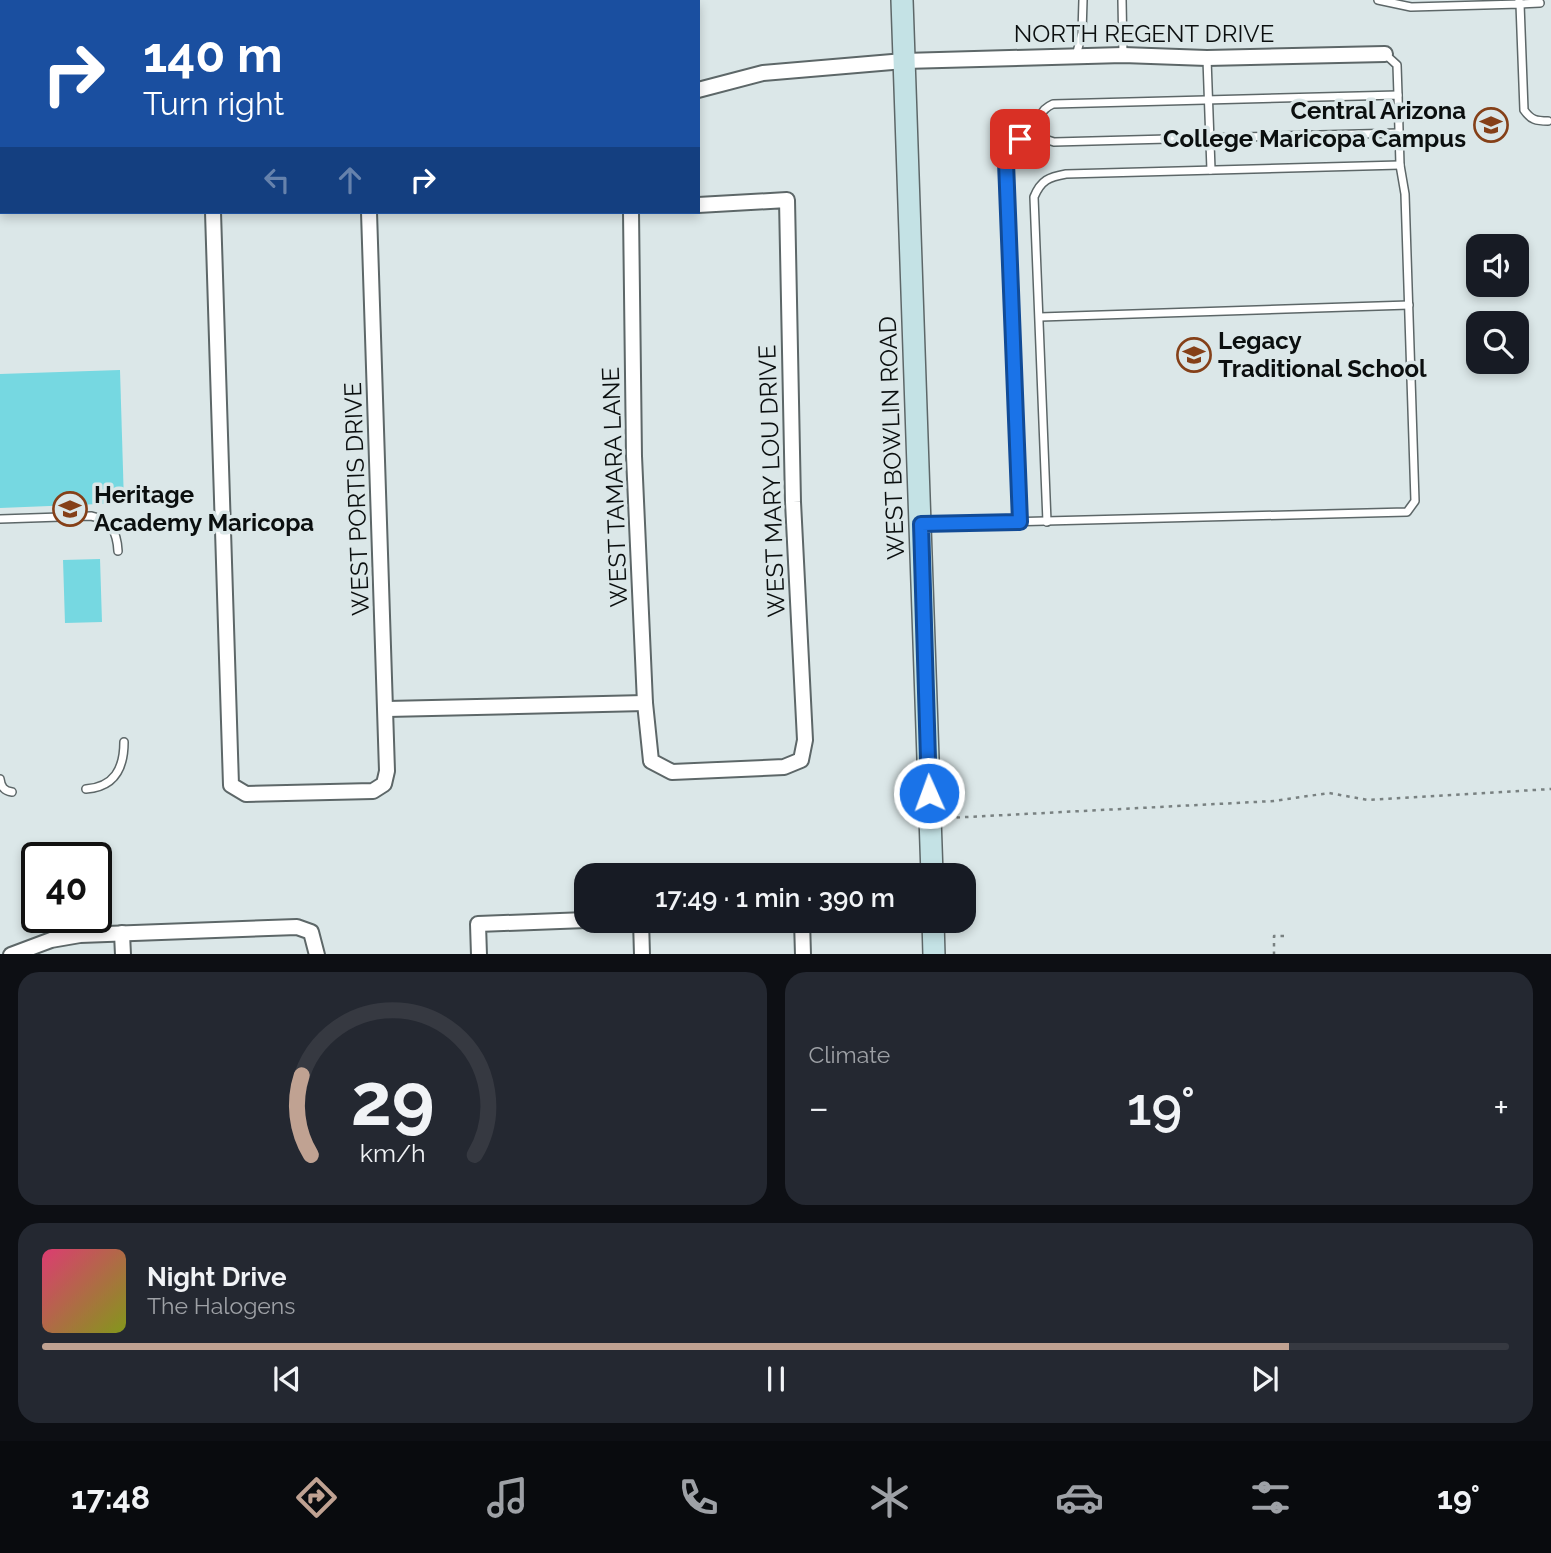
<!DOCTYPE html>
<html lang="en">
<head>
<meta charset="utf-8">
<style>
	:root { --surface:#171b24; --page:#242831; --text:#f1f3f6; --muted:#9ea1a6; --line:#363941; --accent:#c0a292 }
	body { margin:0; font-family:Raleway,sans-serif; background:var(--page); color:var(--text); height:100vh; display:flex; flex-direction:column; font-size:26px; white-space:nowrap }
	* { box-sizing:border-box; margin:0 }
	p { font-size:23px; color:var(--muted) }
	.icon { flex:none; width:38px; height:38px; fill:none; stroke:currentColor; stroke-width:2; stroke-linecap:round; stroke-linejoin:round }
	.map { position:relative; height:954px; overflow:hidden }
	.side { display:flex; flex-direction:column; gap:18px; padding:18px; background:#0d0f14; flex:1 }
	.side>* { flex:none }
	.top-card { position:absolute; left:0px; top:0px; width:700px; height:214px; box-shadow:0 4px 10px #0003; background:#1a4fa0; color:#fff; overflow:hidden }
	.fabs { position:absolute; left:1466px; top:234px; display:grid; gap:14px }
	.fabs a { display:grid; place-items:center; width:63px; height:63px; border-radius:14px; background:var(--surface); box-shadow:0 4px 10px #0003; font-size:35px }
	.speed { position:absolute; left:21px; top:842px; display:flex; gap:14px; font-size:35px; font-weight:700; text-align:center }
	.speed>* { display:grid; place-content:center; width:91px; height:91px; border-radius:50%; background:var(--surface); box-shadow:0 4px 10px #0003; line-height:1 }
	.speed .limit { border:4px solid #111; border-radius:10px; background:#fff; color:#111 }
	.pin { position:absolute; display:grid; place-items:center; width:60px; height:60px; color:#fff; margin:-30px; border-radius:14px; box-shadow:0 4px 10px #0006 }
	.me { position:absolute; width:77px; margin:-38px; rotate:358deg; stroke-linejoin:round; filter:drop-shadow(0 0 5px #0008) }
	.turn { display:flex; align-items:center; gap:24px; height:147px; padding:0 28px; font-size:32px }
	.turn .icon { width:91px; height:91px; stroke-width:2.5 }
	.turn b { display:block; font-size:49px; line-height:60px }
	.lanes { display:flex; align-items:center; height:66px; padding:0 28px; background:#0003; justify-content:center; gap:35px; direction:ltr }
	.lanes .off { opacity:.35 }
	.big { font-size:52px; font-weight:600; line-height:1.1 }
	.side .card { flex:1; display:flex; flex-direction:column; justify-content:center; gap:10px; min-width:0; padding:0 24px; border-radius:21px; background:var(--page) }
	.side .dial { align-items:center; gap:0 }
	.dial svg { height:182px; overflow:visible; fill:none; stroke:var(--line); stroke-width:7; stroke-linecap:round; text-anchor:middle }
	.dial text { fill:var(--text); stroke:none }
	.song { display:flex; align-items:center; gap:21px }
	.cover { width:84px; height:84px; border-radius:10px; background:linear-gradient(135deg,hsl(340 70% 55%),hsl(70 70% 35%)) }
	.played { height:7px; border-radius:4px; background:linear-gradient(90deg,var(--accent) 85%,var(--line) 85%) }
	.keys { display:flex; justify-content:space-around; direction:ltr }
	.heat { display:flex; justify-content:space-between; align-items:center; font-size:38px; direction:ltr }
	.side .tiles { flex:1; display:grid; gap:18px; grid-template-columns:1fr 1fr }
	.card:last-child { grid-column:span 2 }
	.trip { position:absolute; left:574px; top:863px; width:402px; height:70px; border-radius:21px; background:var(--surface); box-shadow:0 4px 10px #0003; font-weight:600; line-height:70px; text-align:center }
	.tabs { display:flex; height:112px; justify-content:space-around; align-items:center; background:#090b0e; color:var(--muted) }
	.tabs .icon { width:49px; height:49px }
	.tabs .active { color:var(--accent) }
	.tabs b { font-size:32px; color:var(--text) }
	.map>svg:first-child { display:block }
	.green { fill:#76d8e1 }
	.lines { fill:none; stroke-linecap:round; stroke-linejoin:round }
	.lane-casing { stroke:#5d6768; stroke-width:10 }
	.street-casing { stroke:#5d6768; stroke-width:18 }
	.secondary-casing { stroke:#5d6768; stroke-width:24 }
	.path { stroke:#798181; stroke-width:2.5; stroke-dasharray:3.5 5; stroke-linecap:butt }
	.lane { stroke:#fff; stroke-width:7 }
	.street { stroke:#fff; stroke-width:14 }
	.secondary { stroke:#c4e2e5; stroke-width:21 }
	.route-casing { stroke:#114b97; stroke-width:18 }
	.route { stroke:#1a73e8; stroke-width:12 }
	.labels { text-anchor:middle; stroke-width:7; stroke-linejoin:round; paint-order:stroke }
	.street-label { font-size:24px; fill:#0b0f0f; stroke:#dbe7e8 }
	.poi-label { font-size:24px; font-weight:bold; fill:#0b0f0f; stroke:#dbe7e8; text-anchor:start }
</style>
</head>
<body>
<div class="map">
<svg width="1551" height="955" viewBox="0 0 1551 955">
	<rect width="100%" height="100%" fill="#dbe7e8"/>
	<g class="green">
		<path d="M120,370L124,503L0,508V374Z"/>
		<path d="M100,559L102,622L65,623L63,560Z"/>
	</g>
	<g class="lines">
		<g class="lane-casing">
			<g id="lane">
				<path d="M1122,0L1123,55"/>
				<path d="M1378,0L1411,7L1520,4L1524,110C1531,120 1536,121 1548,121"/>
				<path d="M1519,1L1520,4L1540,3"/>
				<path d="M1385,54L1397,65L1398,95"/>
				<path d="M1076,56L1082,33L1083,0"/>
				<path d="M1207,59L1211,170"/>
				<path d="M1039,137L1054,142L1399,133"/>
				<path d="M1040,317L1409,305"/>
				<path d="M0,519L91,516C111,520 117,532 118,551"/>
				<path d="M1047,522L1034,197C1041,180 1049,177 1066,174L1400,165"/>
				<path d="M922,524L1407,512L1415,501L1405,194L1400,165L1398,95L1053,104C1037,111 1039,122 1039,137C1017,139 1012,140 1006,162L1020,522"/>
				<path d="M0,779C1,787 4,791 12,792"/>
				<path d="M86,789C114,787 124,769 124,742"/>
			</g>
		</g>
		<g class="street-casing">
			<g id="street">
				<path d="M247,0L248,2"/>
				<path d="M371,0L372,2"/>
				<path d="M511,0L515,2"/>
				<path d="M85,2L94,0"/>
				<path d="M325,2L329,0"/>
				<path d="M656,2L662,0"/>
				<path d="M0,9L2,8"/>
				<path d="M698,90L763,73L904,61L1123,55L1207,58L1385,54"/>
				<path d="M213,212L231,785L246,794L373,791L384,784L387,771L369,212"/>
				<path d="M631,212L634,456L645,703L651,761L672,772L784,767L801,760L805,740L793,502L787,200L698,205"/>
				<path d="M387,709L645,703"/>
				<path d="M641,920L642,955"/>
				<path d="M802,920L803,955"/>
				<path d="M122,933L123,955"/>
				<path d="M11,955L51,940L80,935L297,927L311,932L317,955"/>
				<path d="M479,955L478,924L586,920"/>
			</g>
		</g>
		<g class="secondary-casing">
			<g id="secondary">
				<path d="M902,0L932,875"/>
				<path d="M933,920L934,955"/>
			</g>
		</g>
		<g class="path">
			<path d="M948,818L1274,801L1329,793L1368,800L1551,789"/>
			<path d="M1274,955V936H1284"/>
		</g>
		<use href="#lane" class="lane"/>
		<use href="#street" class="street"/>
		<use href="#secondary" class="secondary"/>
	</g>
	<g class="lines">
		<g class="route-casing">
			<path id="route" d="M929,793L921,524L1020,522L1006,162L1010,147L1020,139"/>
		</g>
		<use href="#route" class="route"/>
	</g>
	<defs>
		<g id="university-ring" transform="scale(1.75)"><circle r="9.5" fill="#dbe7e8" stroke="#854018" stroke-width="1.5"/><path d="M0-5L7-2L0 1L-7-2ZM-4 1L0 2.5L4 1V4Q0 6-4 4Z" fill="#854018"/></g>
		<g id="school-ring" transform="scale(1.75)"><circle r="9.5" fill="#dbe7e8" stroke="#854018" stroke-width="1.5"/><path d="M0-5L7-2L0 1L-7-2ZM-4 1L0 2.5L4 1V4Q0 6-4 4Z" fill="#854018"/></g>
	</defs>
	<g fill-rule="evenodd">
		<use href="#university-ring" x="1491" y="125"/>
		<use href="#school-ring" x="1194" y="355"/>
		<use href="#school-ring" x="70" y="509"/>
	</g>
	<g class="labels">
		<g class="street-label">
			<text x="1144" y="42">NORTH REGENT DRIVE</text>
			<text transform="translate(892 438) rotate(-92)" y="8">WEST BOWLIN ROAD</text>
			<text transform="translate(772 481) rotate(-92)" y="8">WEST MARY LOU DRIVE</text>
			<text transform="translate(615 487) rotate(-92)" y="8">WEST TAMARA LANE</text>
			<text transform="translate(357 499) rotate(-92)" y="8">WEST PORTIS DRIVE</text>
		</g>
		<g class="poi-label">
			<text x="1466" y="119" text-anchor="end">Central Arizona<tspan x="1466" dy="28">College Maricopa Campus</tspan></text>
			<text x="1218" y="349">Legacy<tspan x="1218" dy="28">Traditional School</tspan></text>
			<text x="94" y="503">Heritage<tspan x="94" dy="28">Academy Maricopa</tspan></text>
		</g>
	</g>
</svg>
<div class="fabs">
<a><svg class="icon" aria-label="sound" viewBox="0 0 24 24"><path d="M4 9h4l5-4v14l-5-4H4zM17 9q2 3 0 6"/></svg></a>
<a><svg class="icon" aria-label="search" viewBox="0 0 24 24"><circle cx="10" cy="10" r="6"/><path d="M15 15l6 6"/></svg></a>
</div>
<div class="speed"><div class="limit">40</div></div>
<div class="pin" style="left:1020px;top:139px;background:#d93025"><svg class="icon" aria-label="arrive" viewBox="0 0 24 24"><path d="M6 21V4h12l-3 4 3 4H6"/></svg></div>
<svg class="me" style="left:929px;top:793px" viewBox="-20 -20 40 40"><circle r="17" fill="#1a73e8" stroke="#fff" stroke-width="3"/><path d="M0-11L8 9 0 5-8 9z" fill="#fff"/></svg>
<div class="trip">17:49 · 1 min · 390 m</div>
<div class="top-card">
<div class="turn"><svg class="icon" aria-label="right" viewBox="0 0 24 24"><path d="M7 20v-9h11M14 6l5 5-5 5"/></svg><div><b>140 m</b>Turn right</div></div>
<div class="lanes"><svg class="icon off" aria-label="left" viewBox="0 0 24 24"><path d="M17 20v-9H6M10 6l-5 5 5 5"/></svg><svg class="icon off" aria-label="ahead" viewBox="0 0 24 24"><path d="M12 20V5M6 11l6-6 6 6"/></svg><svg class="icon" aria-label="right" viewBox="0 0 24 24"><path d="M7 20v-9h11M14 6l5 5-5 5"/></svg></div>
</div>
</div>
<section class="side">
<div class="tiles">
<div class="card dial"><svg viewBox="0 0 100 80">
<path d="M14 69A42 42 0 1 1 86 69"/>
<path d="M14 69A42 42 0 0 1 10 34" stroke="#c0a292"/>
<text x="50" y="56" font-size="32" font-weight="700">29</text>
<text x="50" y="72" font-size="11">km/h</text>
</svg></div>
<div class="card"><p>Climate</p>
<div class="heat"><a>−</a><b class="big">19°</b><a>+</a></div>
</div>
<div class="card">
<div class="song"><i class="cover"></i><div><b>Night Drive</b><p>The Halogens</p></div></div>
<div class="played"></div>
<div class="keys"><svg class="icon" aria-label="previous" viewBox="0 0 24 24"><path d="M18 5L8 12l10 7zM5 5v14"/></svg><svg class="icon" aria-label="pause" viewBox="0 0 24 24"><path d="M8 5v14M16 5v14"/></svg><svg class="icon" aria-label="next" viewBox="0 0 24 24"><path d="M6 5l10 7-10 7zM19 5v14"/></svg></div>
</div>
</div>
</section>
<nav class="tabs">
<b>17:48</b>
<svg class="icon active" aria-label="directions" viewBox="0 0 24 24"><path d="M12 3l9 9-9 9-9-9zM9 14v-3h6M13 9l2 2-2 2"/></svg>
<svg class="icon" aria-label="music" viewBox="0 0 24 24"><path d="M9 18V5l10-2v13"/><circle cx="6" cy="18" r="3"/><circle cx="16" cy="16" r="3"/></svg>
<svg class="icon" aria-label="phone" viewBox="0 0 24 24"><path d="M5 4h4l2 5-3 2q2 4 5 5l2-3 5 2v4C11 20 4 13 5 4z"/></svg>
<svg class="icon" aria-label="climate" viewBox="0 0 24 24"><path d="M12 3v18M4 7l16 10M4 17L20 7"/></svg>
<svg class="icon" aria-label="car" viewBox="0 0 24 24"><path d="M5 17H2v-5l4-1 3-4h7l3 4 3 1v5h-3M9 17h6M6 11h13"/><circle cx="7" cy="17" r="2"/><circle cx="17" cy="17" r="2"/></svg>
<svg class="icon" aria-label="filters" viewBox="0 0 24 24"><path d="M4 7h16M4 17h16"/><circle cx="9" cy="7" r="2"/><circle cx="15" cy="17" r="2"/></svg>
<b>19°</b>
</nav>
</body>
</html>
